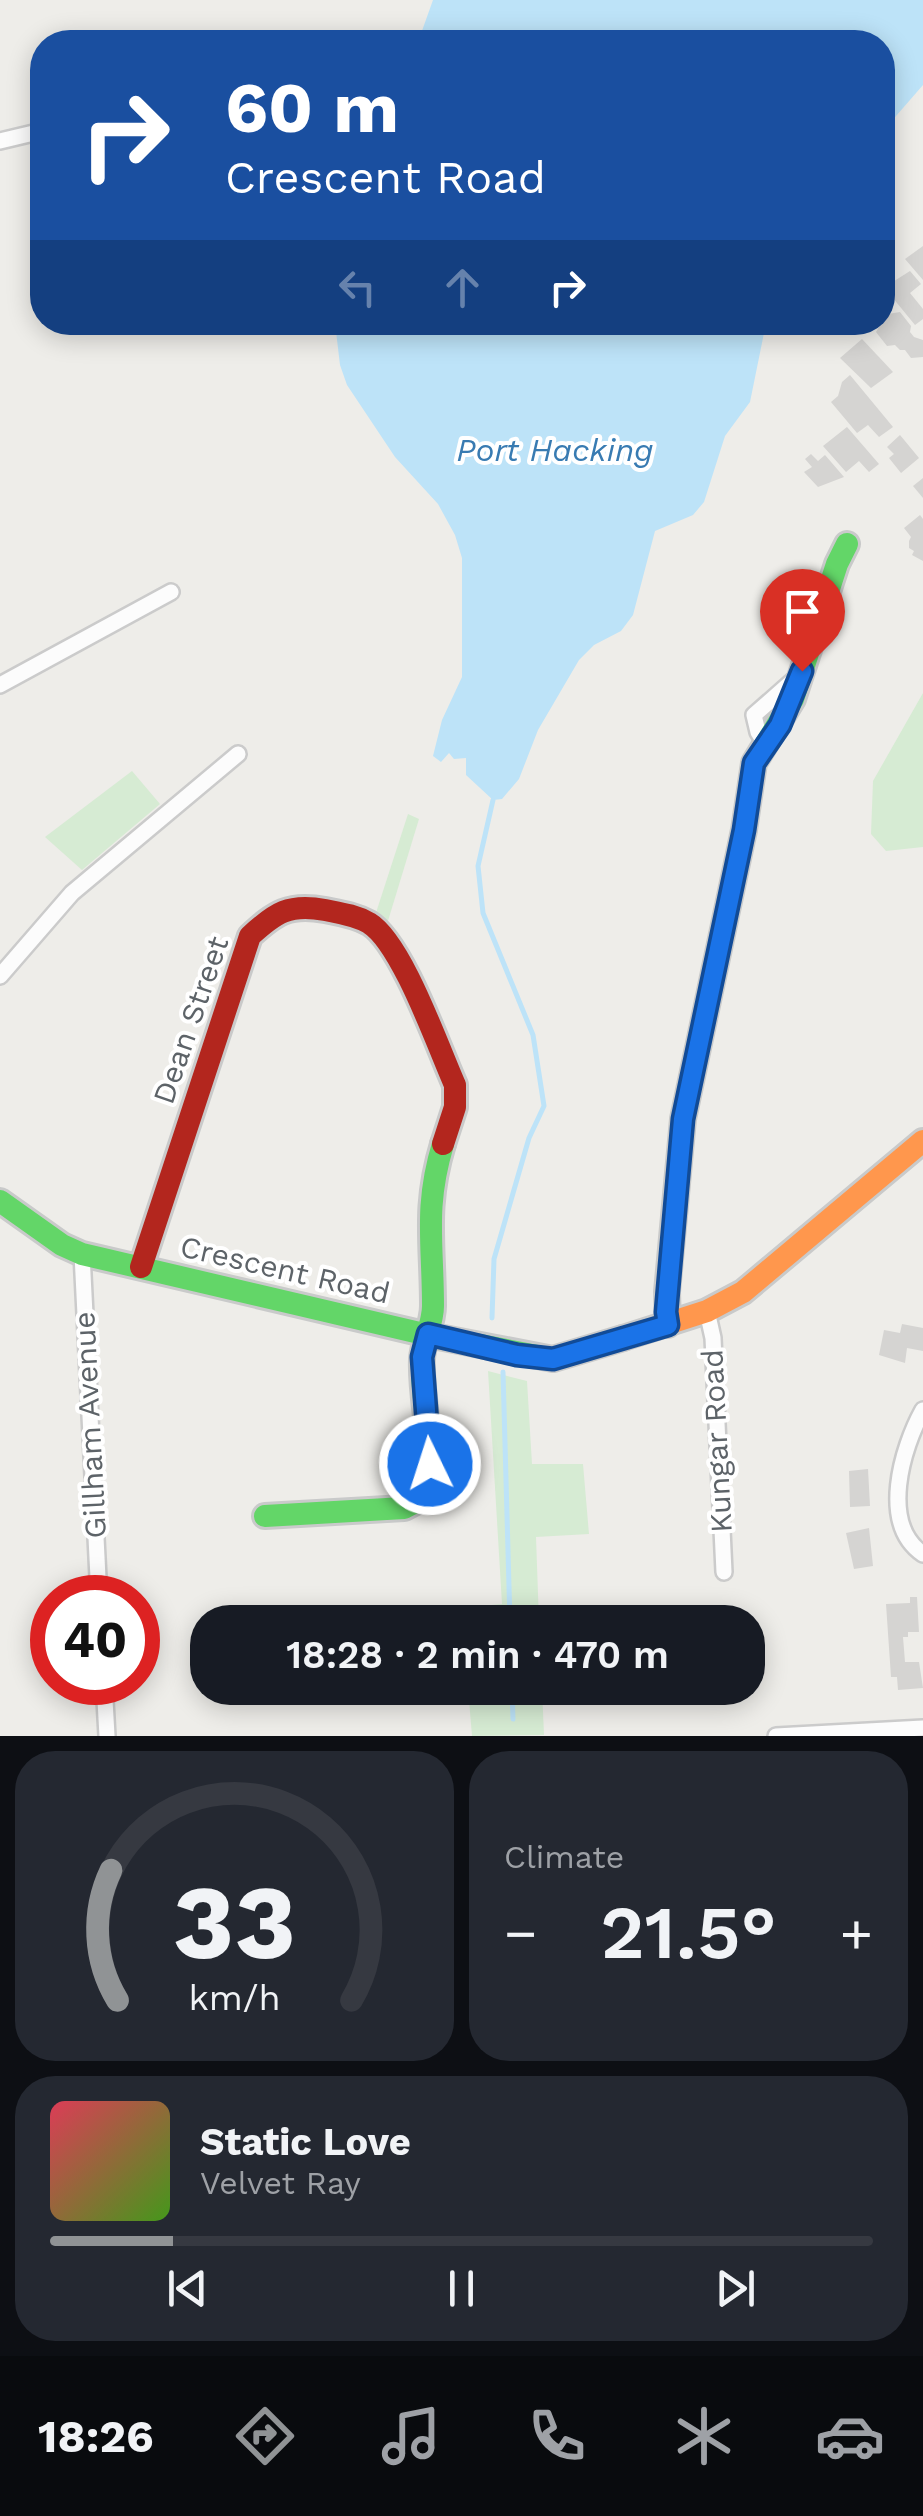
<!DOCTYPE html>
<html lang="en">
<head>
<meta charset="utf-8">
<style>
	:root { --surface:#171b24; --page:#242831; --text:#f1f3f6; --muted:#9ea1a6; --line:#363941; --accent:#909395 }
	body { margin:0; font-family:"Work Sans",sans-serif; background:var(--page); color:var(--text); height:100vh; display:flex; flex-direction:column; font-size:38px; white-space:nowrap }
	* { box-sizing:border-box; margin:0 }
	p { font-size:32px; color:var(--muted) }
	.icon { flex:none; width:55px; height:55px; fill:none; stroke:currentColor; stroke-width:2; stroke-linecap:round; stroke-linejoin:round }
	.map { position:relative; height:1736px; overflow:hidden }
	.sheet { display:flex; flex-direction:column; gap:15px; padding:15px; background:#0d0f14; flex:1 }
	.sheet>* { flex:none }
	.banner { position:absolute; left:30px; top:30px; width:865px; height:305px; border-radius:40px; box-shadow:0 5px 25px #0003; background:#1a4fa0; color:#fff; overflow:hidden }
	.speed { position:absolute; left:30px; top:1575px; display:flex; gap:20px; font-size:50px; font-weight:700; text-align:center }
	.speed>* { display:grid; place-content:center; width:130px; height:130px; border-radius:50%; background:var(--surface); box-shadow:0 5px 25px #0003; line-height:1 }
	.speed .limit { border:15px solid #d22; background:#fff; color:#111 }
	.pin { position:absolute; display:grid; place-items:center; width:85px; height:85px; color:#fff; margin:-102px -42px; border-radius:50% 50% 50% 0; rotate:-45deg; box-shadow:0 0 10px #0007 }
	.pin .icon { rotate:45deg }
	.me { position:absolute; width:110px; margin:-55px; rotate:356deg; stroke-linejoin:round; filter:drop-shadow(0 0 8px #0008) }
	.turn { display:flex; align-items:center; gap:35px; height:210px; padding:0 30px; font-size:45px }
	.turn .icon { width:130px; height:130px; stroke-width:2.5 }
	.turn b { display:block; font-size:70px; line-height:85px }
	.lanes { display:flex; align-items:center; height:95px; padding:0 30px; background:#0003; justify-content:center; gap:50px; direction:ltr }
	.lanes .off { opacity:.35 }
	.big { font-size:75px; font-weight:600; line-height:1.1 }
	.sheet .card { flex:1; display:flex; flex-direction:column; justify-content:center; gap:15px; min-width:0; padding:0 35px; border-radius:40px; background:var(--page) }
	.sheet .dial { align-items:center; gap:0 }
	.dial svg { height:260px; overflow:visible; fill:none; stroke:var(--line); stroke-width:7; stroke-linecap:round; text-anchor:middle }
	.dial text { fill:var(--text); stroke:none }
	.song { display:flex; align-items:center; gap:30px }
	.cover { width:120px; height:120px; border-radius:15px; background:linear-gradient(135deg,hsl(350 70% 55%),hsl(100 70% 35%)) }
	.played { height:10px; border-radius:5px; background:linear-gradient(90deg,var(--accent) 15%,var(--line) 15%) }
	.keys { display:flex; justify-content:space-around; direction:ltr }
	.heat { display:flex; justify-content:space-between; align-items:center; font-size:55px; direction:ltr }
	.sheet .tiles { flex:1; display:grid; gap:15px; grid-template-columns:1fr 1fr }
	.card:last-child { grid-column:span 2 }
	.trip { position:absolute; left:190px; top:1605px; width:575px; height:100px; border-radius:40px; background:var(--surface); box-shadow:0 5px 25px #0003; font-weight:600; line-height:100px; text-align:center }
	.tab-bar { display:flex; height:160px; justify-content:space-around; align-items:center; background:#090b0e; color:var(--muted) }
	.tab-bar .icon { width:70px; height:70px }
	.tab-bar .current { color:var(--accent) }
	.tab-bar b { font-size:45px; color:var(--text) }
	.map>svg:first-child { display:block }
	.green { fill:#d6ebd3 }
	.water { fill:#bde3f8 }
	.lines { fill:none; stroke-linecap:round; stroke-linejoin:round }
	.stream { stroke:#bde3f8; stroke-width:5 }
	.building { fill:#d5d4d2 }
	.street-casing { stroke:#cbcbcb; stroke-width:20 }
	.fast-casing { stroke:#c9caca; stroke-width:28 }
	.slow-casing { stroke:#c9caca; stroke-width:28 }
	.jam-casing { stroke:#c9caca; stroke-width:28 }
	.street { stroke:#fcfcfc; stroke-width:15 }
	.fast { stroke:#63d668; stroke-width:22 }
	.slow { stroke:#ff974d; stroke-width:22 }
	.jam { stroke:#b3261e; stroke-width:22 }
	.route-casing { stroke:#114b97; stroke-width:25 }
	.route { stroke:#1a73e8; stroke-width:18 }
	.labels { text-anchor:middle; stroke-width:8; stroke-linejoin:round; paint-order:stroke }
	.street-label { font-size:30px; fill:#5d6368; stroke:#fff }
	.water-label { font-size:32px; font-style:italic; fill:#387bb2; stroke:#fff }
</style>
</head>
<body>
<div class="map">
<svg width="923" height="1736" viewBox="0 0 923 1736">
	<rect width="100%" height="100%" fill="#eeede9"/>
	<g class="green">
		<path d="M923,693V847L886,851L871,834L873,781Z"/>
		<path d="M132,771L160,804L82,870L45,837Z"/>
		<path d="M408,814L419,819L384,934L372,925Z"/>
		<path d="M488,1371L527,1381L532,1464H583L589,1534L536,1537L539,1622H463L462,1608L502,1604Z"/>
		<path d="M468,1688H542L544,1735L472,1736Z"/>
	</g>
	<g class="water">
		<path d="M433,0H923V85L883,131L882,42H418Z"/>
		<path d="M335,323H766L750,402L725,436L704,502L693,515L655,531L633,615L621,631L594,645L579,660L538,730L519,779L502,799L493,800L466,775V758L454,759L449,753L441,762L433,756L442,720L462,677V558L455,535L438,504L395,457L347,385L340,365Z"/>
	</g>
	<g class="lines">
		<g class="stream">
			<path d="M492,1318L494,1259L529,1138L544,1106L533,1035L483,913L478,866L493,800"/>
			<path d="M503,1372L510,1622"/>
			<path d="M512,1688L513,1719"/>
		</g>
	</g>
	<g class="building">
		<path d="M923,246V280L905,259Z"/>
		<path d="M910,271L921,284L910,293L923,309V319L915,325L888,292V285Z"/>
		<path d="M900,312L911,326L910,332L914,337L923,340V357L911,358L905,350H900L895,345L887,346L876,332L882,322V315Z"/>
		<path d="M862,339L893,372L871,388L840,358Z"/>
		<path d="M850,375L893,427L879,437L868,425L857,433L831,402L838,396L842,382Z"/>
		<path d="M847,427L879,464L869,472L859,461L846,472L823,446Z"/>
		<path d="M900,435L919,458L901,473L889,458L894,454L887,447Z"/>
		<path d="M811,454L818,461L825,455L844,477L818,487L804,472L812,467L805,459Z"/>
		<path d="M923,478V498L913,486Z"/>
		<path d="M920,515L923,519V561L912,555L914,551L909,548V541L911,537L904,528Z"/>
		<path d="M902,1324L923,1328V1351L907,1348L905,1363L879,1355L884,1330L900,1333Z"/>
		<path d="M868,1469L870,1506L850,1507L849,1471Z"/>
		<path d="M869,1528L873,1566L854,1569L846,1533Z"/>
		<path d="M910,1597H917L919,1632H908V1637H903L905,1662H919L923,1688L898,1690L897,1677H891L886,1604L910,1603Z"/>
	</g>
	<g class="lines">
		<g class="street-casing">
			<g id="street">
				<path d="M0,141L42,131"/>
				<path d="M0,685L171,592"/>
				<path d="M766,745L758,732L754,715L796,678"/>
				<path d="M0,976L72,893L238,754"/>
				<path d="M82,1254L99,1598"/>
				<path d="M707,1311L713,1338L724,1572"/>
				<path d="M923,1410C902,1448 879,1524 923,1554"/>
				<path d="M104,1682L107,1736"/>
				<path d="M776,1736L923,1728"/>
			</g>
		</g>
		<g class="fast-casing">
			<g id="fast">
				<path d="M0,1201L62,1245L82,1254L428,1335L553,1359L623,1338"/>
				<path d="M668,1325L667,1292L683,1119L744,830L754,763L793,699L837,564L847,544"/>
				<path d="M265,1516L404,1508L423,1498C438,1454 420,1405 422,1359C423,1341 433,1324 433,1306C433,1243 424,1207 443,1144"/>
			</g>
		</g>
		<g class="slow-casing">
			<path id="slow" d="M623,1338L707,1311L743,1292L923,1141"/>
		</g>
		<g class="jam-casing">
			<path id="jam" d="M141,1267L250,936C275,913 289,903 325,910C340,913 355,915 369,923C402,943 438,1047 455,1085V1107L443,1144"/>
		</g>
		<use href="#street" class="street"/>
		<use href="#fast" class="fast"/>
		<use href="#slow" class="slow"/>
		<use href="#jam" class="jam"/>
	</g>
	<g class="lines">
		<g class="route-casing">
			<path id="route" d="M430,1464L422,1357L428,1334L517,1355L553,1359L668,1325L666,1312L683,1119L744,830L754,763L780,725L802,671"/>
		</g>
		<use href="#route" class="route"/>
	</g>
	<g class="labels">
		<g class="street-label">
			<text transform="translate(191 1020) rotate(-71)" y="10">Dean Street</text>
			<text transform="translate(285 1270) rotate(13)" y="10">Crescent Road</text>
			<text transform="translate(90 1425) rotate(-93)" y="10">Gillham Avenue</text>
			<text transform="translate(717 1441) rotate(-93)" y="10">Kungar Road</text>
		</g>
		<g class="water-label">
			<text x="555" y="461">Port Hacking</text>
		</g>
	</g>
</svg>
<div class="speed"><div class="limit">40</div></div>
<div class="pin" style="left:802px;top:671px;background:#d93025"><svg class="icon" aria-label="arrive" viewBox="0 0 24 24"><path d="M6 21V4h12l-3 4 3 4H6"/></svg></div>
<svg class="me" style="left:430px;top:1464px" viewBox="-20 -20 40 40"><circle r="17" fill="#1a73e8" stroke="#fff" stroke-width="3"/><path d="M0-11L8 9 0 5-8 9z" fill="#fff"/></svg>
<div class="trip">18:28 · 2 min · 470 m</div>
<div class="banner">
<div class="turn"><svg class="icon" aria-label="right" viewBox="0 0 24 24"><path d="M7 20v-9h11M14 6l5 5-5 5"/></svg><div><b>60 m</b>Crescent Road</div></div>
<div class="lanes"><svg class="icon off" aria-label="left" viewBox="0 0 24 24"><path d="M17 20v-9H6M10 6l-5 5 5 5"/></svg><svg class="icon off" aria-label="ahead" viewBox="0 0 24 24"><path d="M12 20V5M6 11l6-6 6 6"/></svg><svg class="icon" aria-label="right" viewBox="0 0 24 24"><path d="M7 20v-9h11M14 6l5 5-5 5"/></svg></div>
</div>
</div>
<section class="sheet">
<div class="tiles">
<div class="card dial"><svg viewBox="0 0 100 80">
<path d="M14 69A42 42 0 1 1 86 69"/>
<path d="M14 69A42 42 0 0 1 12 29" stroke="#909395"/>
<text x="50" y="56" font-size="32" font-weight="700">33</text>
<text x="50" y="72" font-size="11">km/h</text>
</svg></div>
<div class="card"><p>Climate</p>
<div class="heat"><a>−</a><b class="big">21.5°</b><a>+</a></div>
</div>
<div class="card">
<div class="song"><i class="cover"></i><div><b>Static Love</b><p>Velvet Ray</p></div></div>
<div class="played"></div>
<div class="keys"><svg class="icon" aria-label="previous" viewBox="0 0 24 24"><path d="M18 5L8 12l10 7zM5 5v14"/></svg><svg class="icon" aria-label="pause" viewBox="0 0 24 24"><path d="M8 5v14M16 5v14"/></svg><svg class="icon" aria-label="next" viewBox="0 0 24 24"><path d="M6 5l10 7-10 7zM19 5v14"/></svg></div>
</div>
</div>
</section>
<nav class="tab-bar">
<b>18:26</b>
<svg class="icon current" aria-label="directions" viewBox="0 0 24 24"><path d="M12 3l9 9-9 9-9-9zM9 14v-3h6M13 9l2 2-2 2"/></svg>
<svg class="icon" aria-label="music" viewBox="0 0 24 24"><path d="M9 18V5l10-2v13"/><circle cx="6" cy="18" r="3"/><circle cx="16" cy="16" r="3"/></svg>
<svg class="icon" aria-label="phone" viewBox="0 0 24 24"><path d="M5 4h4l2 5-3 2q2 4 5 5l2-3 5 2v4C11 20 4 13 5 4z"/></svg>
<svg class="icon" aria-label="climate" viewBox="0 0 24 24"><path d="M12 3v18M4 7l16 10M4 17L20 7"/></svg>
<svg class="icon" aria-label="car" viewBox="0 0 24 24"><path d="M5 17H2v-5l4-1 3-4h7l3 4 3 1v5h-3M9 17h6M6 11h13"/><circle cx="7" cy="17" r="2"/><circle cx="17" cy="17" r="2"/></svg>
</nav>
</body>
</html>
